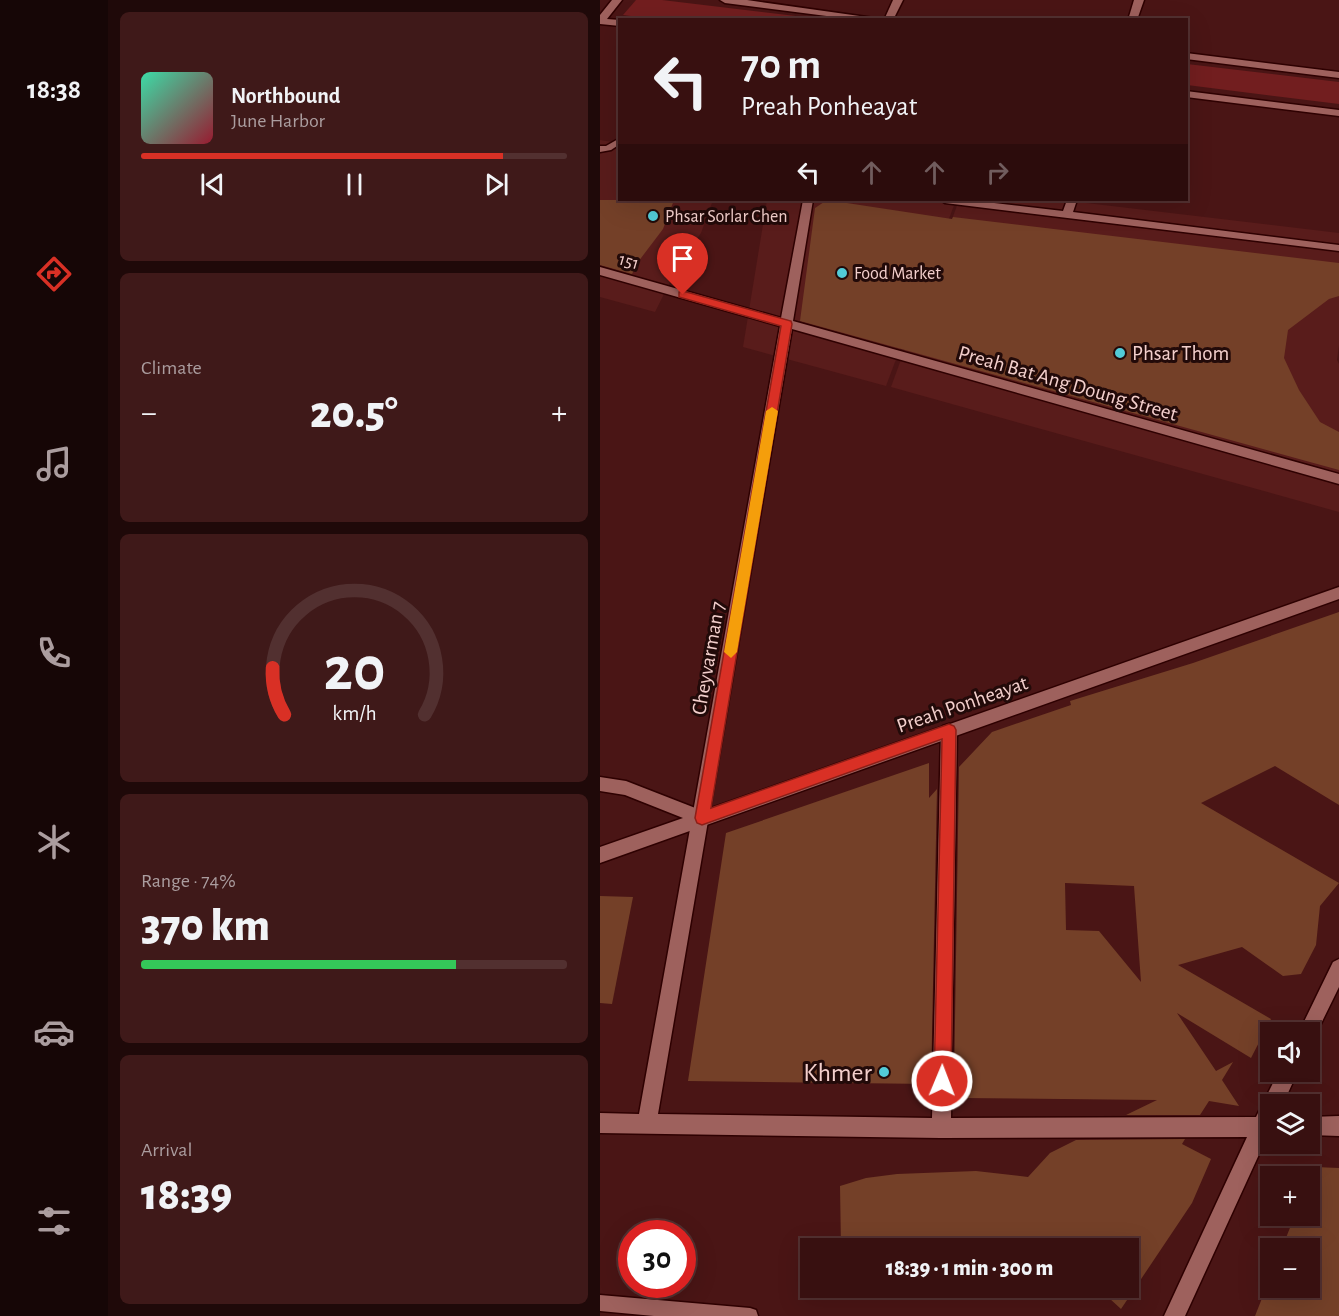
<!DOCTYPE html>
<html lang="en">
<head>
<meta charset="utf-8">
<style>
	:root { --surface:#381010; --page:#3f1919; --text:#f1f3f6; --muted:#ab9d9f; --line:#523030; --accent:#d93025 }
	body { margin:0; font-family:"Alegreya Sans",sans-serif; background:var(--page); color:var(--text); height:100vh; display:flex; flex-direction:column; font-size:22px; white-space:nowrap }
	* { box-sizing:border-box; margin:0 }
	p { font-size:20px; color:var(--muted) }
	.icon { flex:none; width:33px; height:33px; fill:none; stroke:currentColor; stroke-width:2; stroke-linecap:round; stroke-linejoin:round }
	.map { position:relative; flex:1; overflow:hidden }
	.drawer { display:flex; flex-direction:column; gap:12px; padding:12px; background:#1f0909; width:492px }
	.drawer>* { flex:none }
	.banner { position:absolute; left:18px; top:18px; width:570px; height:183px; border-radius:0px; box-shadow:0 6px 24px #0002,0 0 0 2px var(--line); background:#381010; color:var(--text); overflow:hidden }
	.buttons { position:absolute; left:660px; top:1022px; display:grid; gap:12px }
	.buttons a { display:grid; place-items:center; width:60px; height:60px; border-radius:0px; background:var(--surface); box-shadow:0 6px 24px #0002,0 0 0 2px var(--line); font-size:30px }
	.speed { position:absolute; left:18px; top:1220px; display:flex; gap:12px; font-size:30px; font-weight:700; text-align:center }
	.speed>* { display:grid; place-content:center; width:78px; height:78px; border-radius:50%; background:var(--surface); box-shadow:0 6px 24px #0002,0 0 0 2px var(--line); line-height:1 }
	.speed .limit { border:9px solid #d22; background:#fff; color:#111 }
	.pin { position:absolute; display:grid; place-items:center; width:51px; height:51px; color:#fff; margin:-62px -26px; border-radius:50% 50% 50% 0; rotate:-45deg; box-shadow:0 0 6px #0007 }
	.pin .icon { rotate:45deg }
	.me { position:absolute; width:66px; margin:-33px; rotate:1deg; stroke-linejoin:round; filter:drop-shadow(0 0 4px #0008) }
	.turn { display:flex; align-items:center; gap:21px; height:126px; padding:0 24px; font-size:27px }
	.turn .icon { width:78px; height:78px; stroke-width:2.5 }
	.turn b { display:block; font-size:42px; line-height:51px }
	.lanes { display:flex; align-items:center; height:57px; padding:0 24px; background:#0003; justify-content:center; gap:30px; direction:ltr }
	.lanes .off { opacity:.35 }
	.big { font-size:45px; font-weight:800; line-height:1.1 }
	.drawer .tile { flex:1; display:flex; flex-direction:column; justify-content:center; gap:9px; min-width:0; padding:0 21px; border-radius:9px; background:var(--page) }
	.drawer .dial { align-items:center; gap:0 }
	.dial svg { height:156px; overflow:visible; fill:none; stroke:var(--line); stroke-width:7; stroke-linecap:round; text-anchor:middle }
	.dial text { fill:var(--text); stroke:none }
	.song { display:flex; align-items:center; gap:18px }
	.cover { width:72px; height:72px; border-radius:9px; background:linear-gradient(135deg,hsl(160 70% 55%),hsl(350 70% 35%)) }
	.played { height:6px; border-radius:3px; background:linear-gradient(90deg,var(--accent) 85%,var(--line) 85%) }
	.keys { display:flex; justify-content:space-around; direction:ltr }
	.heat { display:flex; justify-content:space-between; align-items:center; font-size:33px; direction:ltr }
	.charge { height:9px; border-radius:4px; background:linear-gradient(90deg,#34c759 74%,var(--line) 0) }
	.trip { position:absolute; left:200px; top:1238px; width:339px; height:60px; border-radius:0px; background:var(--surface); box-shadow:0 6px 24px #0002,0 0 0 2px var(--line); font-weight:800; line-height:60px; text-align:center }
	main { display:flex; flex:1; min-height:0 }
	.dock { display:flex; flex-direction:column; width:108px; justify-content:space-around; align-items:center; background:#160606; color:var(--muted) }
	.dock .icon { width:42px; height:42px }
	.dock .active { color:var(--accent) }
	.dock b { font-size:27px; color:var(--text) }
	.map>svg:first-child { display:block }
	.built { fill:#591c1b }
	.green { fill:#721e1f }
	.building { fill:#744028; fill-rule:evenodd }
	.lines { fill:none; stroke-linecap:round; stroke-linejoin:round }
	.service-casing { stroke:#2e0001; stroke-width:3 }
	.minor-casing { stroke:#2e0001; stroke-width:3 }
	.tertiary-casing { stroke:#2e0001; stroke-width:3 }
	.service { fill:#9e615d; fill-rule:evenodd }
	.minor { fill:#9e615d; fill-rule:evenodd }
	.tertiary { fill:#9e615d; fill-rule:evenodd }
	.route { fill:#d93025; stroke:#8d1f18; stroke-width:1.5 }
	.slow { fill:#f59e0b }
	.poi-dot { fill:#52cbd7; stroke:#220a09; stroke-width:2 }
	.labels { text-anchor:middle; stroke-width:6; stroke-linejoin:round; paint-order:stroke }
	.far-poi-label { font-size:18px; fill:#f3cfcc; stroke:#220a09; text-anchor:start }
	.far-street-label { font-size:18px; fill:#f3cfcc; stroke:#220a09 }
	.poi-label { font-size:21px; fill:#f3cfcc; stroke:#220a09; text-anchor:start }
	.street-label { font-size:21px; fill:#f3cfcc; stroke:#220a09 }
	.near-poi-label { font-size:26px; fill:#f3cfcc; stroke:#220a09; text-anchor:end }
</style>
</head>
<body>
<main>
<nav class="dock">
<b>18:38</b>
<svg class="icon active" aria-label="directions" viewBox="0 0 24 24"><path d="M12 3l9 9-9 9-9-9zM9 14v-3h6M13 9l2 2-2 2"/></svg>
<svg class="icon" aria-label="music" viewBox="0 0 24 24"><path d="M9 18V5l10-2v13"/><circle cx="6" cy="18" r="3"/><circle cx="16" cy="16" r="3"/></svg>
<svg class="icon" aria-label="phone" viewBox="0 0 24 24"><path d="M5 4h4l2 5-3 2q2 4 5 5l2-3 5 2v4C11 20 4 13 5 4z"/></svg>
<svg class="icon" aria-label="climate" viewBox="0 0 24 24"><path d="M12 3v18M4 7l16 10M4 17L20 7"/></svg>
<svg class="icon" aria-label="car" viewBox="0 0 24 24"><path d="M5 17H2v-5l4-1 3-4h7l3 4 3 1v5h-3M9 17h6M6 11h13"/><circle cx="7" cy="17" r="2"/><circle cx="17" cy="17" r="2"/></svg>
<svg class="icon" aria-label="filters" viewBox="0 0 24 24"><path d="M4 7h16M4 17h16"/><circle cx="9" cy="7" r="2"/><circle cx="15" cy="17" r="2"/></svg>
</nav>
<section class="drawer">
<div class="tile">
<div class="song"><i class="cover"></i><div><b>Northbound</b><p>June Harbor</p></div></div>
<div class="played"></div>
<div class="keys"><svg class="icon" aria-label="previous" viewBox="0 0 24 24"><path d="M18 5L8 12l10 7zM5 5v14"/></svg><svg class="icon" aria-label="pause" viewBox="0 0 24 24"><path d="M8 5v14M16 5v14"/></svg><svg class="icon" aria-label="next" viewBox="0 0 24 24"><path d="M6 5l10 7-10 7zM19 5v14"/></svg></div>
</div>
<div class="tile"><p>Climate</p>
<div class="heat"><a>−</a><b class="big">20.5°</b><a>+</a></div>
</div>
<div class="tile dial"><svg viewBox="0 0 100 80">
<path d="M14 69A42 42 0 1 1 86 69"/>
<path d="M14 69A42 42 0 0 1 8 45" stroke="#d93025"/>
<text x="50" y="56" font-size="32" font-weight="700">20</text>
<text x="50" y="72" font-size="11">km/h</text>
</svg></div>
<div class="tile"><p>Range · 74%</p><b class="big">370 km</b><div class="charge"></div></div>
<div class="tile"><p>Arrival</p><b class="big">18:39</b></div>
</section>
<div class="map">
<svg width="739" height="1316" viewBox="0 0 739 1316">
	<rect width="100%" height="100%" fill="#4a1515"/>
	<g class="built">
		<path d="M0,140L19,143L16,148L19,149L20,200H113L101,233L77,268L55,312L0,297Z"/>
		<path d="M167,200H356L286,386L143,347Z"/>
		<path d="M359,200H461L739,233V345L737,360L739,364V512L291,387Z"/>
	</g>
	<g class="green">
		<path d="M36,0H62L221,19L60,20L23,15Z"/>
		<path d="M587,64L739,82V104L587,85Z"/>
	</g>
	<g class="building">
		<path d="M0,200H74L63,229L38,262L32,274L0,265Z"/>
		<path d="M227,200L352,219L353,217L739,263V296L729,299L688,330L684,358L699,390L720,422L739,432V470L200,321L215,208Z"/>
		<path d="M739,612V805L675,766L601,803L739,883L720,906L716,945L701,974L683,976L642,947L578,965L671,1019L651,1058L577,1013L616,1071L633,1062L622,1080L639,1106L609,1101L600,1115H526L557,1100L363,1098V1084H354L359,767L392,732L471,705L470,701L593,663ZM465,883L534,886L541,982L499,931L466,930Z"/>
		<path d="M329,763V798L337,789L331,1084L88,1081L126,833Z"/>
		<path d="M0,896L33,897L12,1004L0,1003Z"/>
		<path d="M585,1139L582,1144L611,1159L592,1203L521,1309L497,1287H528V1248H241L240,1186L266,1178L297,1174L376,1171L428,1177L450,1153L476,1140Z"/>
		<path d="M715,1167L739,1168V1316H655L670,1278V1287H710V1248H682L695,1215H710V1179Z"/>
	</g>
	<g class="lines">
		<g class="service-casing">
			<g id="service">
				<path d="M20,138V144L11,150L0,152V146H6Z"/>
				<path d="M0,1295L150,1308L156,1310L158,1316H54L0,1311Z"/>
			</g>
		</g>
		<g class="minor-casing">
			<g id="minor">
				<path d="M293,0H303L293,20H284Z"/>
				<path d="M534,0H544L537,20H528Z"/>
				<path d="M203,200H213L193,321L739,474V484L192,329L58,1114L332,1118L341,731L343,726L349,724L355,726L357,731L351,1118L656,1117L679,1071H698L683,1104H670V1136L667,1137L585,1316H564L647,1137L341,1138L0,1133V1113L39,1114L180,326L0,275V267L181,318Z"/>
				<path d="M340,200H368L463,211L467,200H477L473,212L739,245V251L345,203Z"/>
				<path d="M739,959V987L714,1038L710,1041V1032H699L733,962Z"/>
				<path d="M739,1116V1136L710,1135V1117Z"/>
			</g>
		</g>
		<g class="tertiary-casing">
			<g id="tertiary">
				<path d="M12,0H22L7,19L20,20V26L0,24V15Z"/>
				<path d="M120,0H147L288,20H258L125,3Z"/>
				<path d="M586,53L739,72V78L586,59Z"/>
				<path d="M586,91L739,110V116L586,97Z"/>
				<path d="M739,587V599L0,863V847L83,818L25,795L0,791V777L26,781L103,811Z"/>
			</g>
		</g>
		<use href="#service" class="service"/>
		<use href="#minor" class="minor"/>
		<use href="#tertiary" class="tertiary"/>
	</g>
	<path class="route" d="M83,291L191,321L192,324L111,808L349,724L354,726L356,730L351,1081L348,1087L342,1089L336,1087L334,1081L342,739L102,825L97,823L95,818L181,326L79,297V292Z"/>
	<path class="slow" d="M172,407L178,411L137,652L131,658L124,652L166,411Z"/>
	<g class="poi-dot">
		<circle cx="53" cy="216" r="6"/>
		<circle cx="242" cy="273" r="6"/>
		<circle cx="520" cy="353" r="6"/>
		<circle cx="284" cy="1072" r="6"/>
	</g>
	<g class="labels">
		<g class="far-poi-label">
			<text x="65" y="222">Phsar Sorlar Chen</text>
			<text x="254" y="279">Food Market</text>
		</g>
		<g class="far-street-label">
			<text transform="translate(29 261) rotate(16)" y="6">151</text>
		</g>
		<g class="poi-label">
			<text x="532" y="360">Phsar Thom</text>
		</g>
		<g class="street-label">
			<text transform="translate(468 383) rotate(16)" y="7">Preah Bat Ang Doung Street</text>
			<text transform="translate(108 658) rotate(-80)" y="7">Cheyvarman 7</text>
			<text transform="translate(362 704) rotate(-19)" y="7">Preah Ponheayat</text>
		</g>
		<g class="near-poi-label">
			<text x="272" y="1081">Khmer</text>
		</g>
	</g>
</svg>
<div class="buttons">
<a><svg class="icon" aria-label="sound" viewBox="0 0 24 24"><path d="M4 9h4l5-4v14l-5-4H4zM17 9q2 3 0 6"/></svg></a>
<a><svg class="icon" aria-label="layers" viewBox="0 0 24 24"><path d="M12 4l9 5-9 5-9-5zM3 14l9 5 9-5"/></svg></a>
<a>+</a>
<a>−</a>
</div>
<div class="speed"><div class="limit">30</div></div>
<div class="pin" style="left:83px;top:295px;background:#d93025"><svg class="icon" aria-label="arrive" viewBox="0 0 24 24"><path d="M6 21V4h12l-3 4 3 4H6"/></svg></div>
<svg class="me" style="left:342px;top:1081px" viewBox="-20 -20 40 40"><circle r="17" fill="#d93025" stroke="#fff" stroke-width="3"/><path d="M0-11L8 9 0 5-8 9z" fill="#fff"/></svg>
<div class="trip">18:39 · 1 min · 300 m</div>
<div class="banner">
<div class="turn"><svg class="icon" aria-label="left" viewBox="0 0 24 24"><path d="M17 20v-9H6M10 6l-5 5 5 5"/></svg><div><b>70 m</b>Preah Ponheayat</div></div>
<div class="lanes"><svg class="icon" aria-label="left" viewBox="0 0 24 24"><path d="M17 20v-9H6M10 6l-5 5 5 5"/></svg><svg class="icon off" aria-label="ahead" viewBox="0 0 24 24"><path d="M12 20V5M6 11l6-6 6 6"/></svg><svg class="icon off" aria-label="ahead" viewBox="0 0 24 24"><path d="M12 20V5M6 11l6-6 6 6"/></svg><svg class="icon off" aria-label="right" viewBox="0 0 24 24"><path d="M7 20v-9h11M14 6l5 5-5 5"/></svg></div>
</div>
</div>
</main>
</body>
</html>
